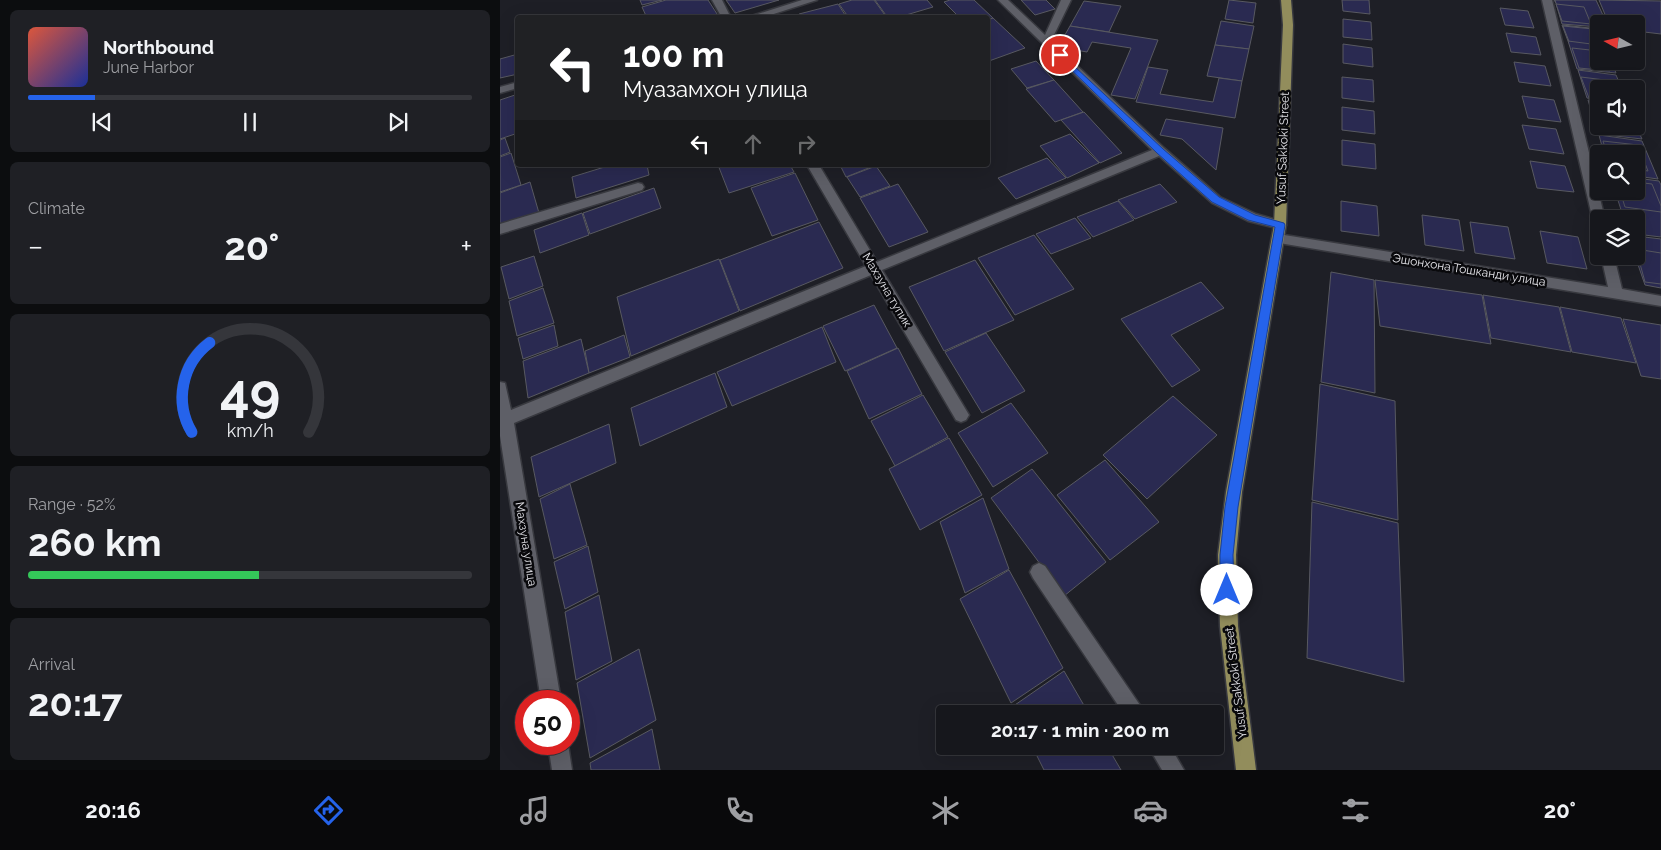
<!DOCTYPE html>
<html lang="en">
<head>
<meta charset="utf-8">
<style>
	:root { --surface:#16171c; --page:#1f2025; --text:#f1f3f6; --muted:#9e9fa3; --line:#35363b; --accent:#2563eb }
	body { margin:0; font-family:Raleway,sans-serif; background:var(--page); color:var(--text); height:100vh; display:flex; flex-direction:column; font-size:19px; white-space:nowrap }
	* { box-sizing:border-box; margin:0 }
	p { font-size:16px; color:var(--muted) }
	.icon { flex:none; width:28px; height:28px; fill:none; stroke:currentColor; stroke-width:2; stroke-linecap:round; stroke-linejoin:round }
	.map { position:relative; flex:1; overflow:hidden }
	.drawer { display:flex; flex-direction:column; gap:10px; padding:10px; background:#0c0d0f; width:500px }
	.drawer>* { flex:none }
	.top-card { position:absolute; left:15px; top:15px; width:475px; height:152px; border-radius:5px; box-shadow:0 5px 20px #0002,0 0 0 1px var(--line); background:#202124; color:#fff; overflow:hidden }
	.needle { width:32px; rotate:278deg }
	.controls { position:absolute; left:1090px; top:15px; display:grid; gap:10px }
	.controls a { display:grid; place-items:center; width:55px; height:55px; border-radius:5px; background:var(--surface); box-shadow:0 5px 20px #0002,0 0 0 1px var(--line); font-size:25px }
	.speed { position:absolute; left:15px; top:690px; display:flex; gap:10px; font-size:25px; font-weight:700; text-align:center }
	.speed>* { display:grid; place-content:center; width:65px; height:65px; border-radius:50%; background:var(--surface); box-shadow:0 5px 20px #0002,0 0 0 1px var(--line); line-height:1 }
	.speed .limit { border:8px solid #d22; background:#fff; color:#111 }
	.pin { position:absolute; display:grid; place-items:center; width:42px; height:42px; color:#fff; margin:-21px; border:2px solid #fff; border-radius:50%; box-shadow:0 1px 5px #0007 }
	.me { position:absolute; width:55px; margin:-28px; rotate:0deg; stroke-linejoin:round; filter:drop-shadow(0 0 4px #0008) }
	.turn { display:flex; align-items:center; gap:18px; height:105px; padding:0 25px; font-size:22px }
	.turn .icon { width:65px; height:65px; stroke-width:2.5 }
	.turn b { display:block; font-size:35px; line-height:42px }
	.lanes { display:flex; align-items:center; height:48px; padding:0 25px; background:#0003; justify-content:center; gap:25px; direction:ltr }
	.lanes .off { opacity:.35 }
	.big { font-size:38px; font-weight:700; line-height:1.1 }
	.drawer .card { flex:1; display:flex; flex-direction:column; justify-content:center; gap:8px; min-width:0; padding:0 18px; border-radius:8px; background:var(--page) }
	.drawer .dial { align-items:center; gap:0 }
	.dial svg { height:130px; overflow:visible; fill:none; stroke:var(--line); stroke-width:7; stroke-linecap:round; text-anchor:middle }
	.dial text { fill:var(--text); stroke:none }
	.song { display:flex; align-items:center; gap:15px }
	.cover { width:60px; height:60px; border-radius:8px; background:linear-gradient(135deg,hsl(10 70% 55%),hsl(230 70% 35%)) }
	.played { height:5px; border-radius:2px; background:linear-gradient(90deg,var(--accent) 15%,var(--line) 15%) }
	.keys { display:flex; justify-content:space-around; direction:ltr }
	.heat { display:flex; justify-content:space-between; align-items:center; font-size:28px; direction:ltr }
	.charge { height:8px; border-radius:4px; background:linear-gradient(90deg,#34c759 52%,var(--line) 0) }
	.trip { position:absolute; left:436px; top:705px; width:288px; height:50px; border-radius:5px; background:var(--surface); box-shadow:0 5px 20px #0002,0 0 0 1px var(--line); font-weight:700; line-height:50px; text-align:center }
	.tabs { display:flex; height:80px; justify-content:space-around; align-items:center; background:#09090b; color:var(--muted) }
	.tabs .icon { width:35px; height:35px }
	.tabs .active { color:var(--accent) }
	.tabs b { font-size:22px; color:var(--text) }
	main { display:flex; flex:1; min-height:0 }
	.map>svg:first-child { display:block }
	.building { fill:#2a2a51; stroke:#585961 }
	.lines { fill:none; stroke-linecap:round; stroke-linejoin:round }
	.minor-casing { stroke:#38393f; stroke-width:3 }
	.major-casing { stroke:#38393f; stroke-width:3 }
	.minor { fill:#5e5f67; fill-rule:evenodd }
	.major { fill:#928d5c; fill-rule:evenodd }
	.route { fill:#2563eb; stroke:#184099 }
	.labels { text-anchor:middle; stroke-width:5; stroke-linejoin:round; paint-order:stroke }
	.street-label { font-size:12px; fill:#e4e4e9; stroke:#09090c }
</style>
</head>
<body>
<main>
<section class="drawer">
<div class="card">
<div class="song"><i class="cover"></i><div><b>Northbound</b><p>June Harbor</p></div></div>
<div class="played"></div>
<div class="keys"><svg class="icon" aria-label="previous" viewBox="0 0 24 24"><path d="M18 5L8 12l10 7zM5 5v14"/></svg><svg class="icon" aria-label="pause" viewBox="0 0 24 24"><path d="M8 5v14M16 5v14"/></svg><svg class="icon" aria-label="next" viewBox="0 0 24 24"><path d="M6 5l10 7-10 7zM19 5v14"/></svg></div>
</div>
<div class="card"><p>Climate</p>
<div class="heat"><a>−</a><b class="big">20°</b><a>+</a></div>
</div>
<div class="card dial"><svg viewBox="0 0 100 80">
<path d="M14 69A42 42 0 1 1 86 69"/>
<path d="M14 69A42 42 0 0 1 25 14" stroke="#2563eb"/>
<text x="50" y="56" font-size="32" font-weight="700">49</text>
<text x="50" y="72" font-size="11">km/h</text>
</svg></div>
<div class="card"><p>Range · 52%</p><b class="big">260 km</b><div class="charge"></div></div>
<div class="card"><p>Arrival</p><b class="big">20:17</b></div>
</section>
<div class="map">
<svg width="1161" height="770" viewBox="0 0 1161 770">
	<rect width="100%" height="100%" fill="#1e1f26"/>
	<g class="building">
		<path d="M140,0H162L142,5Z"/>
		<path d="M166,0H208L219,17L147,18L142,7Z"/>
		<path d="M226,0H279L235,13Z"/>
		<path d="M352,0H374L387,18H349L339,4Z"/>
		<path d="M375,0H427L433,7L396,18H388Z"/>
		<path d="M450,0H474L493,18L488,20V18H460L444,2Z"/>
		<path d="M521,0H546L555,9L535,15Z"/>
		<path d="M729,0L756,3L753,23L725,19Z"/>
		<path d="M842,0H869L870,14L843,11Z"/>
		<path d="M1054,0H1082L1084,6L1056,3Z"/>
		<path d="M1055,0H1096L1107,24H1099V27L1062,24Z"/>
		<path d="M1099,0L1161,1V34L1136,31V24H1109Z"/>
		<path d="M584,1L621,6L609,32L570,26Z"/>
		<path d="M338,4L347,18H300L299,14Z"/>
		<path d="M1056,4L1084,7L1091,24L1062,21Z"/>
		<path d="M1000,8L1028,11L1034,28L1005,25Z"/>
		<path d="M493,18L525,48L489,61L488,59V20Z"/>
		<path d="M843,19L871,22L872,40L843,37Z"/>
		<path d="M721,21L754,26L749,49L715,45Z"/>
		<path d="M1062,25L1099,29V45L1068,41Z"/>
		<path d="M570,26L658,40L635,99L611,95L631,48L592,42L587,52L558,47Z"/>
		<path d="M1063,26L1093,29L1099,47L1070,44Z"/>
		<path d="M1006,33L1036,37L1041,55L1011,52Z"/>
		<path d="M1068,41L1099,45V61H1111L1116,73L1077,69Z"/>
		<path d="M843,44L872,48L873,67L843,63Z"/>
		<path d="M715,45L749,49L742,81L707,76Z"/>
		<path d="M1072,48L1099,51V61H1106L1110,71L1079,68Z"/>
		<path d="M18,54V74L0,78V59Z"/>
		<path d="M536,61L554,80L527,88L511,69Z"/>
		<path d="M1014,62L1045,66L1051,86L1019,82Z"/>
		<path d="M648,67L668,70L660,94L713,102L719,78L742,81L735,118L636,102Z"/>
		<path d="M1078,70L1116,75L1122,89H1099V100L1087,98Z"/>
		<path d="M842,77L873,80L874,102L842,98Z"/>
		<path d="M1081,77L1113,81L1116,89H1099V99L1089,98Z"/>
		<path d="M554,80L583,112L555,122L526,89Z"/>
		<path d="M15,95L18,105V133L0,139V100Z"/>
		<path d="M1022,96L1054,100L1061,122L1028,118Z"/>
		<path d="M1088,100L1099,101V126H1136L1142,139L1098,134Z"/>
		<path d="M842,107L874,111L875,134L842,130Z"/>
		<path d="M1091,108H1099V126H1131L1134,135L1100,130Z"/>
		<path d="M584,112L622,153L600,163L561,120Z"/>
		<path d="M666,119L723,128L716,170L682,139L660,135Z"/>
		<path d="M1022,125L1056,129L1064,154L1029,149Z"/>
		<path d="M570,134L599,163L567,178L540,146Z"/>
		<path d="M1099,135L1142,141L1158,179L1136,176V154H1104Z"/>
		<path d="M5,138L10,152L0,156V140Z"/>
		<path d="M842,140L875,144L876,169L842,165Z"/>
		<path d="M1103,141L1138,145L1148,171L1136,169V154H1107Z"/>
		<path d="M11,153L21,185L0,192V157Z"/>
		<path d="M547,158L566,178L516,199L498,178Z"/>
		<path d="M1030,161L1065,166L1074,192L1037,188Z"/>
		<path d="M111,165H147L149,175L76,198L72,177Z"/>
		<path d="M218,165H290L294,172L229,193Z"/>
		<path d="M340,165H376L346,177Z"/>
		<path d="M376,166L390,186L360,197L347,177Z"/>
		<path d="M295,173L318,220L272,236L251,188Z"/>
		<path d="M1136,178L1159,181L1161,185V237L1136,234V219H1124L1115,191H1136Z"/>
		<path d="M30,182L39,213L0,227V193Z"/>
		<path d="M1136,182L1152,184L1161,206V212L1125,207L1120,191H1136Z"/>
		<path d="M398,184L428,232L389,247L360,198Z"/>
		<path d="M660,184L677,202L635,219L618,200Z"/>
		<path d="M154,188L161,208L90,234L83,213Z"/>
		<path d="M618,201L634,220L593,237L577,217Z"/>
		<path d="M841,201L877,206L879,236L841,231Z"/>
		<path d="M82,213L89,235L40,253L34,230Z"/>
		<path d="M922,215L959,220L964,251L925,245Z"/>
		<path d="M575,218L591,238L551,254L536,234Z"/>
		<path d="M319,222L343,268L240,311L220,260Z"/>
		<path d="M970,222L1008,227L1015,259L975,253Z"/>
		<path d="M1040,231L1078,237L1087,269L1047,263Z"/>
		<path d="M534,235L574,289L515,315L478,258Z"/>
		<path d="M1136,236L1161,239V288L1145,285L1135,256Z"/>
		<path d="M1136,249L1161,253V284L1145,282Z"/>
		<path d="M34,256L43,286L9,299L1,267Z"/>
		<path d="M219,259L239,311L131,356L117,297Z"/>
		<path d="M475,260L514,320L444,351L409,287Z"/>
		<path d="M831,272L874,280L875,393L821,382Z"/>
		<path d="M875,280L982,295L991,344L880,326Z"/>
		<path d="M701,282L724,308L671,335L700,370L672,387L621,319Z"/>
		<path d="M43,288L54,323L17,336L9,301Z"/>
		<path d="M983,295L1059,307L1071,352L991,338Z"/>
		<path d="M374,305L397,348L345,371L323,326Z"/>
		<path d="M1060,307L1121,318L1136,363L1072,352Z"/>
		<path d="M1123,319L1161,325V379L1141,376Z"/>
		<path d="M54,325L58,346L23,359L18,338Z"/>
		<path d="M322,327L336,362L232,406L217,372Z"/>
		<path d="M486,333L525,391L482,413L445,352Z"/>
		<path d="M124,335L130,357L89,373L85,351Z"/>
		<path d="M81,339L89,373L28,398L23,361Z"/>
		<path d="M398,348L422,394L369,419L347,371Z"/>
		<path d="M215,373L227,407L140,446L131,408Z"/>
		<path d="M820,384L895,401L898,520L812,500Z"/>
		<path d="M423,395L448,437L395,466L371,421Z"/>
		<path d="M673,396L717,435L647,499L603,455Z"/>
		<path d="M511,403L548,453L493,487L458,433Z"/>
		<path d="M109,424L116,463L39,497L31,457Z"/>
		<path d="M449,438L482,495L420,530L389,469Z"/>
		<path d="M605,460L659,522L610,560L557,495Z"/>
		<path d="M532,469L606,562L564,596L491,498Z"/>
		<path d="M70,484L87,545L54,559L40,499Z"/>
		<path d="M483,498L509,569L465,593L440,522Z"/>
		<path d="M812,502L898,523L904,682L807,658Z"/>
		<path d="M88,546L98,592L65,609L54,562Z"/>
		<path d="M509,570L563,668L511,703L460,599Z"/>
		<path d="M99,595L112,661L76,680L65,612Z"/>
		<path d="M139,649L156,720L90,758L77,683Z"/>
		<path d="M564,671L589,714H516L512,707Z"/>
		<path d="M152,729L160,770H91L90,763Z"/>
		<path d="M532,746H607L621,770H544Z"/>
	</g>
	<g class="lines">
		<g class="minor-casing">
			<g id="minor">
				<path d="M212,0H222L231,18H222Z"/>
				<path d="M302,0H317L261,18H245Z"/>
				<path d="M498,0H508L545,35L561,0H571L551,41L664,148L720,197L756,214L784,222L786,225L784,228L780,229L748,221L712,203L659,156L382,270L469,415L466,420L461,422L456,420L371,275L14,423L61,701H41L0,436V382L5,383L11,410L366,266L307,165H319L377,262L652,150Z"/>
				<path d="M1042,0H1052L1105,219H1099V225L1093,221Z"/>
				<path d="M18,82V88L0,93V87Z"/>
				<path d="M138,183L142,184L144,187L142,190L0,234V224Z"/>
				<path d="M778,234L1108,287L1101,256H1114L1122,289L1161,296V306L773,242L772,239L773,236Z"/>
				<path d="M539,563L545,566L646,714H624L533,578L530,572L533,566Z"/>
				<path d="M48,744H68L72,770H52Z"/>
				<path d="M648,746H670L684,770H662Z"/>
			</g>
		</g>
		<g class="major-casing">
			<path id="major" d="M781,0H791L793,25L786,225L742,492L736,555L738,626L756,770H736L720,626L718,555L726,492L774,225L783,25Z"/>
		</g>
		<use href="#minor" class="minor"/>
		<use href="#major" class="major"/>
	</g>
	<path class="route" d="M560,53L663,149L719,197L755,215L784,223L785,225L738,507L733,555L734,590L732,595L727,597L722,595L720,590V555L725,507L775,227L748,220L712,202L657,153L558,57L557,55Z"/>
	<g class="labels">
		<g class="street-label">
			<text transform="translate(783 148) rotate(-88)" y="4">Yusuf Sakkoki Street</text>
			<text transform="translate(969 270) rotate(9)" y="4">Эшонхона Тошканди улица</text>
			<text transform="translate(387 290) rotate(59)" y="4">Махзуна тупик</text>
			<text transform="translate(26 544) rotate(81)" y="4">Махзуна улица</text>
			<text transform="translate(736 683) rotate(-97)" y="4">Yusuf Sakkoki Street</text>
		</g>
	</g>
</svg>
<div class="controls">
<a><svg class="needle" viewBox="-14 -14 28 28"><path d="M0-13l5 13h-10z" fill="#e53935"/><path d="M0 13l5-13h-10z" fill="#9e9fa3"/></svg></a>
<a><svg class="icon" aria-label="sound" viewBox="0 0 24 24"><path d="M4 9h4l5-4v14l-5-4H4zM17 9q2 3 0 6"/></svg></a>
<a><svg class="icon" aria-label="search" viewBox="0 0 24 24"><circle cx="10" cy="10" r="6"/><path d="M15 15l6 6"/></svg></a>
<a><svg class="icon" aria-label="layers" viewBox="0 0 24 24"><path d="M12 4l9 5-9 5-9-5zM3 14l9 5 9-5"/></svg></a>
</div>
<div class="speed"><div class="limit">50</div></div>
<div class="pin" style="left:560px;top:55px;background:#d93025"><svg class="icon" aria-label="arrive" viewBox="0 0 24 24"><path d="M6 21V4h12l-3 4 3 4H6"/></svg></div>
<svg class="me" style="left:727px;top:590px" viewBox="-20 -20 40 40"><circle r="19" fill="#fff"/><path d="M0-13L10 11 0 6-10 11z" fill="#2563eb"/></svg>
<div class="trip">20:17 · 1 min · 200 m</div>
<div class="top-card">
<div class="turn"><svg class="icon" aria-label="left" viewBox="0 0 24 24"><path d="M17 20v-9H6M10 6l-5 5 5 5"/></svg><div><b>100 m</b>Муазамхон улица</div></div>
<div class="lanes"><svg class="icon" aria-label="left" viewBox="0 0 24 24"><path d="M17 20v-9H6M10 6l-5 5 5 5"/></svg><svg class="icon off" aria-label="ahead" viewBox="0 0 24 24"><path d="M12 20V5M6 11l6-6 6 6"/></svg><svg class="icon off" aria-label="right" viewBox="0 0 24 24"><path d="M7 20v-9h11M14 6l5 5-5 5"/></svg></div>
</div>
</div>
</main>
<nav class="tabs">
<b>20:16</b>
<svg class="icon active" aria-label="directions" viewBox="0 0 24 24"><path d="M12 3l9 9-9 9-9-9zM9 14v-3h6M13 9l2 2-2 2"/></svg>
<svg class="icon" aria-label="music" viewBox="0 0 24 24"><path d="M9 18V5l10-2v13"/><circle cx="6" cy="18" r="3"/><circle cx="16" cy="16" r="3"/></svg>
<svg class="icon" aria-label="phone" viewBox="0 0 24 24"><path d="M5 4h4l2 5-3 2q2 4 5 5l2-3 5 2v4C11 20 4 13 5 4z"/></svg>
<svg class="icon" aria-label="climate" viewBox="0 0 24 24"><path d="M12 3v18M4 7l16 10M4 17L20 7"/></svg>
<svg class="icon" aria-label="car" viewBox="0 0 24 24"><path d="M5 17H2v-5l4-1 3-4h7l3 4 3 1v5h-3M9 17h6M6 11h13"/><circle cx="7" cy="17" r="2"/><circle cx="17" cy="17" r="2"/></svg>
<svg class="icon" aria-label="filters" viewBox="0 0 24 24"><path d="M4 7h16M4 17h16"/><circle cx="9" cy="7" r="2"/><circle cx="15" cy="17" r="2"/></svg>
<b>20°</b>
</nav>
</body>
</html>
